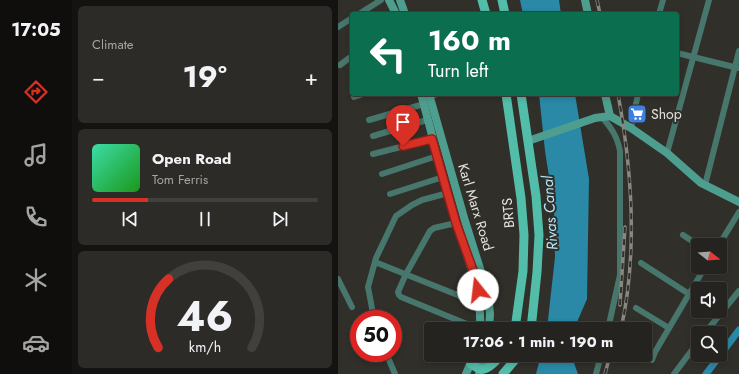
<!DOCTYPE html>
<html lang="en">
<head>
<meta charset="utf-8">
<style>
	:root { --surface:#25231f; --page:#2d2b28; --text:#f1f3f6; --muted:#a3a4a4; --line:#42403d; --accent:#d93025 }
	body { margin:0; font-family:Jost,sans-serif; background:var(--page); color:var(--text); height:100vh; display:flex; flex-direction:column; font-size:15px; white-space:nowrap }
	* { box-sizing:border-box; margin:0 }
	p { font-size:13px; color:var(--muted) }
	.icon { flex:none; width:22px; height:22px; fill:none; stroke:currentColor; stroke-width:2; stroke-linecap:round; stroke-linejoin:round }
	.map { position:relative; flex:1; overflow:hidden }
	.drawer { display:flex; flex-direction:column; gap:6px; padding:6px; background:#141311; width:266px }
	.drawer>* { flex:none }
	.banner { position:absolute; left:12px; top:12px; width:329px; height:84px; border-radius:4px; box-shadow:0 2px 6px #0003,0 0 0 1px var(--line); background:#0b6e4f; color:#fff; overflow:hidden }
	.needle { width:26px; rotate:107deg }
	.tools { position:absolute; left:353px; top:238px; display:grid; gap:8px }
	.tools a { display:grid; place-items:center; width:36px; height:36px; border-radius:4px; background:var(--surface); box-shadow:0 2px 6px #0003,0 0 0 1px var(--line); font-size:20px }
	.speed { position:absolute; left:12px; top:310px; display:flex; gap:8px; font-size:20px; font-weight:700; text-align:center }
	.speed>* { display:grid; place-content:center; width:52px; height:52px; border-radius:50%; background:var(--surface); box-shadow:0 2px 6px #0003,0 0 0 1px var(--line); line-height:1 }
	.speed .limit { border:6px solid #d22; background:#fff; color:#111 }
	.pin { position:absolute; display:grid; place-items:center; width:34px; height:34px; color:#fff; margin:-41px -17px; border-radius:50% 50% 50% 0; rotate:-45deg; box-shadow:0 0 4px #0007 }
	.pin .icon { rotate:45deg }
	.me { position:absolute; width:44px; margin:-22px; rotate:344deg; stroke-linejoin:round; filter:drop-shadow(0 0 3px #0008) }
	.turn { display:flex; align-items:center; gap:14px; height:84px; padding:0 12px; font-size:18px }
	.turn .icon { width:52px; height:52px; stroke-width:2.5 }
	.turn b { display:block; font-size:28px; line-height:34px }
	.big { font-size:30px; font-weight:700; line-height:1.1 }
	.drawer .card { flex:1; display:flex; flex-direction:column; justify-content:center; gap:6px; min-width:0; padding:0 14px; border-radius:6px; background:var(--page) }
	.drawer .dial { align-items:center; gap:0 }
	.dial svg { height:104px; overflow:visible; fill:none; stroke:var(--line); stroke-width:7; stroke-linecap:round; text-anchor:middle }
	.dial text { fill:var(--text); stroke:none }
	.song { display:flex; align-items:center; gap:12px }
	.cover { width:48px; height:48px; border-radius:6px; background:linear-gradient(135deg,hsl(160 70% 55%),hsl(120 70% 35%)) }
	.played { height:4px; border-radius:2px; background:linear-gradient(90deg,var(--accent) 25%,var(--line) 25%) }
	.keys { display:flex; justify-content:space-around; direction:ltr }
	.heat { display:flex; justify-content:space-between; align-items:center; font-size:22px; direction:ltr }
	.trip { position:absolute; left:86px; top:322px; width:228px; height:40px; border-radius:4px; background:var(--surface); box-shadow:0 2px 6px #0003,0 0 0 1px var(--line); font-weight:700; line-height:40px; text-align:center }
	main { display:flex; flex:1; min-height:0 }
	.tabs { display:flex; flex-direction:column; width:72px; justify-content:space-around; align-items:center; background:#0f0e0c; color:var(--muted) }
	.tabs .icon { width:28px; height:28px }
	.tabs .active { color:var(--accent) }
	.tabs b { font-size:18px; color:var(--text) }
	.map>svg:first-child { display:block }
	.water { fill:#2989a7 }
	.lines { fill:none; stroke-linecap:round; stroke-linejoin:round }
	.canal { stroke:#2989a7; stroke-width:7 }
	.street { stroke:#47766d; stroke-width:6 }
	.secondary { stroke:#4e9e8f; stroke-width:8 }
	.primary { stroke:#52bda9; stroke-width:9 }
	.rail-casing { stroke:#888782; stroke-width:3.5 }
	.rail { stroke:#312f29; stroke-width:2; stroke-dasharray:6; stroke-linecap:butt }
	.route-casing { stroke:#8d1f18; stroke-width:10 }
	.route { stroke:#d93025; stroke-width:7 }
	.labels { text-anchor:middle; stroke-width:4; stroke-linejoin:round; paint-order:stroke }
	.poi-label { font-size:14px; fill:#e3e2de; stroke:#312f29; text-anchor:start }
	.street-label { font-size:14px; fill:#e3e2de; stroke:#312f29 }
	.water-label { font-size:15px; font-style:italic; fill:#b2e6fa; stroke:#312f29 }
</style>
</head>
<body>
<main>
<nav class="tabs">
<b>17:05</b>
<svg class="icon active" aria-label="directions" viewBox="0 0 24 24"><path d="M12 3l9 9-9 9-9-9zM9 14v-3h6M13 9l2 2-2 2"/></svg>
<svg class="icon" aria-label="music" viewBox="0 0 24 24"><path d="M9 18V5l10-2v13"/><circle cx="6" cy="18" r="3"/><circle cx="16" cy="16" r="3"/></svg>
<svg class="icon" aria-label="phone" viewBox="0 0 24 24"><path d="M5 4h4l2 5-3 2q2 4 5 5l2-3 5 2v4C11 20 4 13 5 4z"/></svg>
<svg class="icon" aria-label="climate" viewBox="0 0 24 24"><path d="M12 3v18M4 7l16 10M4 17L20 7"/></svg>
<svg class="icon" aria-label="car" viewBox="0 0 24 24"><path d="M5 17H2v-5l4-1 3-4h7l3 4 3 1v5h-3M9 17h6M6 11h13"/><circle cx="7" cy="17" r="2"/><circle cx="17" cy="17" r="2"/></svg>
</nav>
<section class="drawer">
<div class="card"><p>Climate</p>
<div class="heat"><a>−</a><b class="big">19°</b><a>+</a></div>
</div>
<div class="card">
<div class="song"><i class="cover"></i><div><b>Open Road</b><p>Tom Ferris</p></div></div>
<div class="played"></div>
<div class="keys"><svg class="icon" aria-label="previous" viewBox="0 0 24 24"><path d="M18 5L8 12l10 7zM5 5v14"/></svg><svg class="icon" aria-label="pause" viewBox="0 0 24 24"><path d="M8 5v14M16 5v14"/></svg><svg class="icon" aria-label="next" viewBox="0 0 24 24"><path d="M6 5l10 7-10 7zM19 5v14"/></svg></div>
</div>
<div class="card dial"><svg viewBox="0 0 100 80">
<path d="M14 69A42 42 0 1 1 86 69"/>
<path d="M14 69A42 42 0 0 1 22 16" stroke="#d93025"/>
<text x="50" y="56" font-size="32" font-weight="700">46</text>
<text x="50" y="72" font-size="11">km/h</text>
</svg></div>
</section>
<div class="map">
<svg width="401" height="374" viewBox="0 0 401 374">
	<rect width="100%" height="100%" fill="#312f29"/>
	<g class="water">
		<path d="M182,0H221L223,14H185Z"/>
		<path d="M201,94H237L251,179L249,299L236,329H209L217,257L216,209L207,151Z"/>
		<path d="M203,355H233L240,374H198Z"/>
	</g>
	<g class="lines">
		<path class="canal" d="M368,374L401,330"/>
		<g class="street">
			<path d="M21,14L43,0"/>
			<path d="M321,14L325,0"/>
			<path d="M0,27L14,18"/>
			<path d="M339,53L400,68"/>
			<path d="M2,65L14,56"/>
			<path d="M92,96L99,94"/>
			<path d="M16,97L25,94"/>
			<path d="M264,117C274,129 279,136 282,151V275L270,329"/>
			<path d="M31,120L86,104"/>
			<path d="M293,128L300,94"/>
			<path d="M35,136L89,120"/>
			<path d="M329,153L371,0"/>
			<path d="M35,154L94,139"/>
			<path d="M44,174L99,156"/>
			<path d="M367,185L401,51"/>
			<path d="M52,194L105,177"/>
			<path d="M118,223L96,228L92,231L68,274L60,292L61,295L63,297L141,329"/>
			<path d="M345,235L360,245"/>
			<path d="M381,245L401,212"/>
			<path d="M37,262L142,304"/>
			<path d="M303,263L351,294"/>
			<path d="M0,279L14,307"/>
			<path d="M298,308L331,328"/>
			<path d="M36,319L30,287L38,258L58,216L74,205L84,200L110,193"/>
			<path d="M367,333L401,291"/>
			<path d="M48,353L57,374"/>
			<path d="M314,360L317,352L367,267"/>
			<path d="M258,374L263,355"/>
			<path d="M336,374L360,342"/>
		</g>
		<g class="secondary">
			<path d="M51,0L58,14"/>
			<path d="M62,0L67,14"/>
			<path d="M247,0L250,14"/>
			<path d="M83,94C95,137 105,181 118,223C130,260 144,290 142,329"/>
			<path d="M91,94L127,221L150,294L152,314L151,329"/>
			<path d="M267,94L272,116L293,128L329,153L363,183L401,202"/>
			<path d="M190,141L257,118L272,116"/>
			<path d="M128,374L136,355"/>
			<path d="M141,374L146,355"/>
		</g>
		<g class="primary">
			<path d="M144,0L148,14"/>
			<path d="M164,0L167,14"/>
			<path d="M168,94L183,198L186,235L185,271L177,329"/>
			<path d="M183,94L198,196L201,235L199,272L193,329"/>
			<path d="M133,364C136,366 139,368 142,369C150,371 159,360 163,355"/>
			<path d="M165,374L181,355"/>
		</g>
		<g class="rail-casing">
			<g id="rail">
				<path d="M259,0L262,14"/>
				<path d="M280,94C294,170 300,253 283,329"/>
				<path d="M282,305L287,227"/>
				<path d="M267,374L272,355"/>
			</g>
		</g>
		<use href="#rail" class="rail"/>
	</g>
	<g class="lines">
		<g class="route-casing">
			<path id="route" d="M65,146L94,139L118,223L137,276L140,290"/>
		</g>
		<use href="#route" class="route"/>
	</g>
	<defs>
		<g id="supermarket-square" transform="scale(1)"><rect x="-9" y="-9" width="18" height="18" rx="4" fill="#3f7fe0" stroke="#312f29"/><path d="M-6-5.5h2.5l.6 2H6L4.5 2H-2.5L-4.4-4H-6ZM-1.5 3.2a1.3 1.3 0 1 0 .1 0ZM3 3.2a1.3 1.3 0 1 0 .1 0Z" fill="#fff"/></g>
	</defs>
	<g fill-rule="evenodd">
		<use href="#supermarket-square" x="299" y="114"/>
	</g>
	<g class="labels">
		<g class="poi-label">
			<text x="313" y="119">Shop</text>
		</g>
		<g class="street-label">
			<text transform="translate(138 207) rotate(73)" y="5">Karl Marx Road</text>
			<text transform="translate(170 213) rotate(-95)" y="5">BRTS</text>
		</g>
		<g class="water-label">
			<text transform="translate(212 213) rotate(-94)" y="5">Rivas Canal</text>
		</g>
	</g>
</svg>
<div class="tools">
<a><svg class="needle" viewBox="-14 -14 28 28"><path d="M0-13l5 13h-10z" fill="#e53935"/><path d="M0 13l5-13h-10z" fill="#a3a4a4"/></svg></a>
<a><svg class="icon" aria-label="sound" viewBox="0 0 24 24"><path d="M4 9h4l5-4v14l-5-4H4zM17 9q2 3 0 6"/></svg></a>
<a><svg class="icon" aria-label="search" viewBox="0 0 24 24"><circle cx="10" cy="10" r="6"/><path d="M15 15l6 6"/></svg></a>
</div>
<div class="speed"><div class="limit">50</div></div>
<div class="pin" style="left:65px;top:146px;background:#d93025"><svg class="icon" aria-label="arrive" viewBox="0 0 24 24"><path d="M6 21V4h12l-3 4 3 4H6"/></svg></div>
<svg class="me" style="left:140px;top:290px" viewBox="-20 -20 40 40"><circle r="19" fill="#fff"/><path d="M0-13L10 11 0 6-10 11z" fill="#d93025"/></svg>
<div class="trip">17:06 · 1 min · 190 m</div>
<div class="banner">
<div class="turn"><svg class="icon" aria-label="left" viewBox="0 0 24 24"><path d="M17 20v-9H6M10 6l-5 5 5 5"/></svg><div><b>160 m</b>Turn left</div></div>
</div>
</div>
</main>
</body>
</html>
